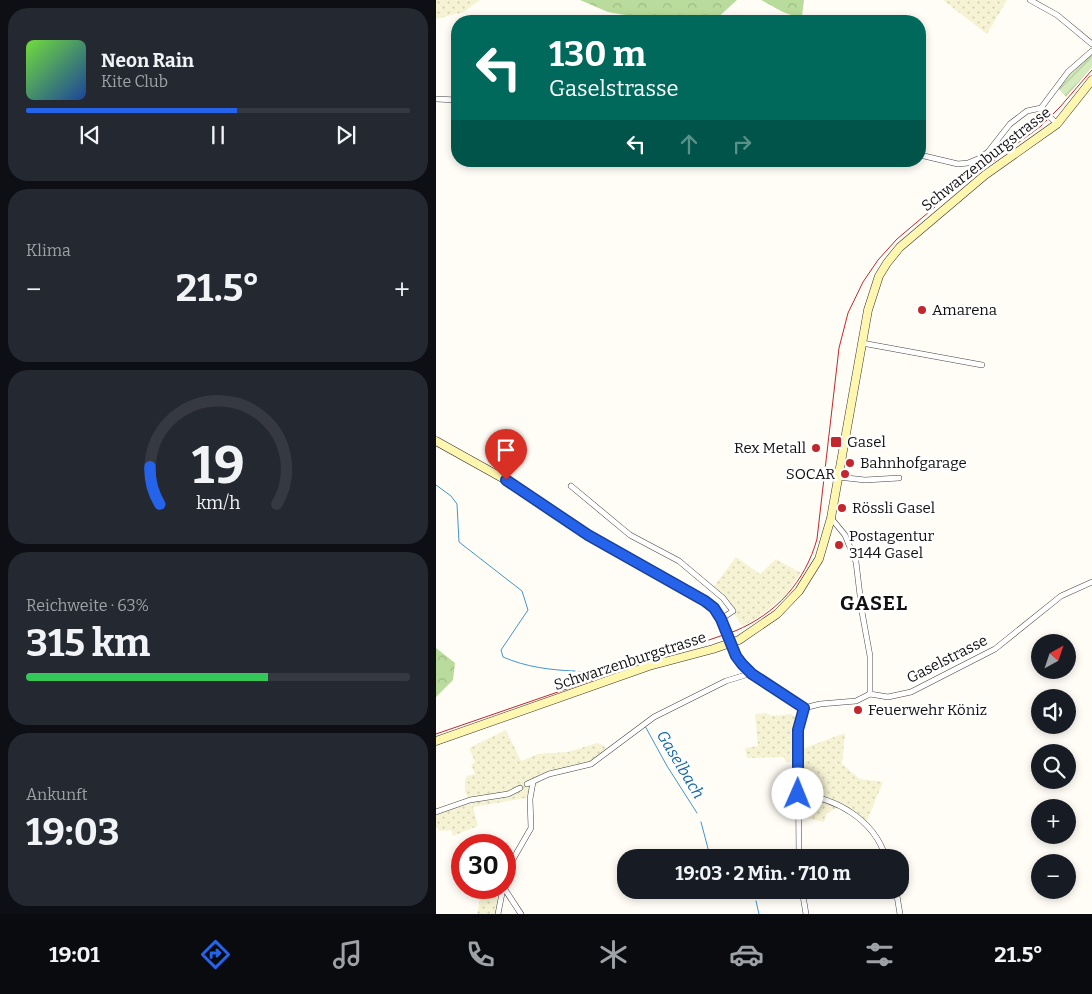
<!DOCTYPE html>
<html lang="de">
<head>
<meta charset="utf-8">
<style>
	:root { --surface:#171b24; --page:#242831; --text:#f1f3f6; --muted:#9ea1a6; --line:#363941; --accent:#2563eb }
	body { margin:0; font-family:Bitter,serif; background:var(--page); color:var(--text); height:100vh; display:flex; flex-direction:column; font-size:19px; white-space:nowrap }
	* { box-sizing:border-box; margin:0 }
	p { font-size:16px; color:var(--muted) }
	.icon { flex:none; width:28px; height:28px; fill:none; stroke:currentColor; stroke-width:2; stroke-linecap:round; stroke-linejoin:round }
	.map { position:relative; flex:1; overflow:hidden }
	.side { display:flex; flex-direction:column; gap:8px; padding:8px; background:#0d0f14; width:436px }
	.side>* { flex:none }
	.top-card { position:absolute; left:15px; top:15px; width:475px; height:152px; border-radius:20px; box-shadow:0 2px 8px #0003; background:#00695c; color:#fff; overflow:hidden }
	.needle { width:32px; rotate:40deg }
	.tools { position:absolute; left:595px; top:634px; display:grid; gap:10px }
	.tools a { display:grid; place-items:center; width:45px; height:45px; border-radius:50%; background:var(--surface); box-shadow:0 2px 8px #0003; font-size:25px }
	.speed { position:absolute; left:15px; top:834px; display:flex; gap:10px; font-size:25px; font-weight:700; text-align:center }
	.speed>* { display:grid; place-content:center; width:65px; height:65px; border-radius:50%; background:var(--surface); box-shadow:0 2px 8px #0003; line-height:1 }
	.speed .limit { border:8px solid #d22; background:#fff; color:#111 }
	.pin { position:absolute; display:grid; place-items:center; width:42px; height:42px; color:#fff; margin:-51px -21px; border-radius:50% 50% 50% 0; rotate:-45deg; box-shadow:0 0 5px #0007 }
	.pin .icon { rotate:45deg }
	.me { position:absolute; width:55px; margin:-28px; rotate:1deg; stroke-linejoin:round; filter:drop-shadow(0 0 4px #0008) }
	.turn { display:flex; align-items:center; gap:18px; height:105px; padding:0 15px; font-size:22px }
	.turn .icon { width:65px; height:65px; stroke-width:2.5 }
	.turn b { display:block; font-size:35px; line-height:42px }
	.lanes { display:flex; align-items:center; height:48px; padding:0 15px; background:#0003; justify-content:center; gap:25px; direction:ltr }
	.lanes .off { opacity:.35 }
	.big { font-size:38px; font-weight:700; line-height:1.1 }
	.side .card { flex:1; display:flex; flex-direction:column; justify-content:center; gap:8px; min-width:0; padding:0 18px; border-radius:20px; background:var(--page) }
	.side .dial { align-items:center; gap:0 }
	.dial svg { height:130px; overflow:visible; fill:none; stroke:var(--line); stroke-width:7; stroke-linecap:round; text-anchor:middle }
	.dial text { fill:var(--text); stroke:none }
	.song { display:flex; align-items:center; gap:15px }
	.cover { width:60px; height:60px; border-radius:8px; background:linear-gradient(135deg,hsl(100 70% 55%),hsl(220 70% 35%)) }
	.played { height:5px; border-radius:2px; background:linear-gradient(90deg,var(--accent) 55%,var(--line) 55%) }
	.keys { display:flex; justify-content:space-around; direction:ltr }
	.heat { display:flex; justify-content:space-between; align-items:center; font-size:28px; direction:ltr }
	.charge { height:8px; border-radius:4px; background:linear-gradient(90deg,#34c759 63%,var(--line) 0) }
	.trip { position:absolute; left:181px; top:849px; width:292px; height:50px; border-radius:20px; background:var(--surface); box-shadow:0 2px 8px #0003; font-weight:700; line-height:50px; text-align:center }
	.tabs { display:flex; height:80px; justify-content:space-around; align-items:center; background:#090b0e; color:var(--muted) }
	.tabs .icon { width:35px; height:35px }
	.tabs .current { color:var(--accent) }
	.tabs b { font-size:22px; color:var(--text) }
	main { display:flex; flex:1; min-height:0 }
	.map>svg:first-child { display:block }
	.farmland { fill:url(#farmland-dots) }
	.forest { fill:url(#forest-crowns) }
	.garden { fill:url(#garden-furrows) }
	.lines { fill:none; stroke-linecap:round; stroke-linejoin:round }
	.stream { stroke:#3f96cf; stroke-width:1 }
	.street-casing { stroke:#444; stroke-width:6 }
	.secondary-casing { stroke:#333; stroke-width:9 }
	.street { stroke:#fff; stroke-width:5 }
	.secondary { stroke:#fff6b0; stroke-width:8 }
	.rail { stroke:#c4262e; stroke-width:1 }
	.route-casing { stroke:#184099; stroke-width:12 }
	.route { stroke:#2563eb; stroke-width:9 }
	.poi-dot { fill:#c4262e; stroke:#fff; stroke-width:2 }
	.labels { text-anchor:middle; stroke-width:5; stroke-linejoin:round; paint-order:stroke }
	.street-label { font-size:15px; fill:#111; stroke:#fff }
	.poi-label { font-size:15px; fill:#111; stroke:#fff; text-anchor:start }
	.water-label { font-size:16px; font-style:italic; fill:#1768a6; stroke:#fff }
	.district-label { font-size:20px; font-weight:bold; letter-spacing:1px; fill:#111; stroke:#fff }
</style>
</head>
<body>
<main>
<section class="side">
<div class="card">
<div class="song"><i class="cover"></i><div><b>Neon Rain</b><p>Kite Club</p></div></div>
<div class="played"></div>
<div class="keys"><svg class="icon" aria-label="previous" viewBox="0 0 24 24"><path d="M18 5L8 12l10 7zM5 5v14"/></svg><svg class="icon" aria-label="pause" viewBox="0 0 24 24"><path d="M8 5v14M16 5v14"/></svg><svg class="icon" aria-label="next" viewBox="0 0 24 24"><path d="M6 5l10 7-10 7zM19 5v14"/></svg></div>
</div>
<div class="card"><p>Klima</p>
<div class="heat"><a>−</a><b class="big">21.5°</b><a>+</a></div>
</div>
<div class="card dial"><svg viewBox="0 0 100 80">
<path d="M14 69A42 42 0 1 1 86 69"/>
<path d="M14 69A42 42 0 0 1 8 46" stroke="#2563eb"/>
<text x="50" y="56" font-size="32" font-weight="700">19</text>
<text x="50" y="72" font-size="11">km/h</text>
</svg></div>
<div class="card"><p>Reichweite · 63%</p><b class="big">315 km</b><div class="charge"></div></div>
<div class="card"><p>Ankunft</p><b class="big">19:03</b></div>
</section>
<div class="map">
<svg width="656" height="914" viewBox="0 0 656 914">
	<defs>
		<pattern id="farmland-dots" width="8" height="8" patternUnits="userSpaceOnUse" patternTransform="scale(1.25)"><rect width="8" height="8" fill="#f6f3d4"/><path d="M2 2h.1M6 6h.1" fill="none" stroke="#d2cfb5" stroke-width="1.8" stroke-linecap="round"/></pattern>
		<pattern id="forest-crowns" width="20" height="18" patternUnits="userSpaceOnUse" patternTransform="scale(1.25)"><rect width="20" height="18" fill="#b9dc9c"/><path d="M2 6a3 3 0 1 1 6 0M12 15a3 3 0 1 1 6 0" fill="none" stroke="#9ebc85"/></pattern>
		<pattern id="garden-furrows" width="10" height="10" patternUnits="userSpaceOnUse" patternTransform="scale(1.25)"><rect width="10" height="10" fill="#d5ebbd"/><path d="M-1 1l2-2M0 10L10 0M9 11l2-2" fill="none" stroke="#b6c8a1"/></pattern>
	</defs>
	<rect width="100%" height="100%" fill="#fffdf5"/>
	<g class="farmland">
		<path d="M0,0H44L28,12L0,19Z"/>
		<path d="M507,0H571L551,34Z"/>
		<path d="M300,557L324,574L340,559L365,573L352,592L337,606L320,619L306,626L292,604L276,589Z"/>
		<path d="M330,713L336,716L355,714L362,719L360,727V762H350L348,757L311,758L309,748L322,746L319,714Z"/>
		<path d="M70,730L85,761L102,754L132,752L161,743L168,746L170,750L144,770L111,777L103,782L90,798L37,807L42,826L17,836L15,830L4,831L0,827V813L34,803L29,792V780L31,776L39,774L35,765L39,762L33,748Z"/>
		<path d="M409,733L406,764L424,779L447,782L430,823L403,807L391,813L388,822L364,817L366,749Z"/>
		<path d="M46,888H66L60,914H41Z"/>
	</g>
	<g class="forest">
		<path d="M144,0H301L278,21H222L172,12Z"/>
		<path d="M325,0H368L366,16C353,18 337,6 325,0Z"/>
		<path d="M0,648L19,663L17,680L0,697Z"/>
	</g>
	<path class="garden" d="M656,54V67L630,97L622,88L637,70Z"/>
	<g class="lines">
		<g class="stream">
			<path d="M0,485L15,496L21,504L23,542L86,591L92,610L65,650L67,657C90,667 114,670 139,671"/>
			<path d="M143,672L165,671"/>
			<path d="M209,726L231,766L261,813"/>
			<path d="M265,822L274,856L310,855V858"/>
			<path d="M320,901L323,914"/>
		</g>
		<g class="street-casing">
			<g id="street">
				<path d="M594,0L621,15L656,44"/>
				<path d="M0,99L21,100"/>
				<path d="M605,108L621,124"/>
				<path d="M484,155L522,164L532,163L544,158L552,152L574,124L591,111L605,108L632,72L656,51"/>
				<path d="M426,343L546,365"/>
				<path d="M402,477L429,480L463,478"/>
				<path d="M135,486L194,535L243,561L287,598L297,611L285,619"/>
				<path d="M395,518L409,535L420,562L426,612L434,656V694"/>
				<path d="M295,644L302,660L311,669L368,708L384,704L420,701L434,694L452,697L475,692L559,649L625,596L656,582"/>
				<path d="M91,784L113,774L155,764L218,717L290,681L316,673"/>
				<path d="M362,794C400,798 438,819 450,858"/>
				<path d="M0,812L34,800L72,794L84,788"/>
				<path d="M363,858L362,730L368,708"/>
				<path d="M69,879L76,861L95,828L94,799L97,782"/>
				<path d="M68,888L85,914"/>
				<path d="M366,890L370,914"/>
				<path d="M460,890L464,914"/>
				<path d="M62,914L67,888"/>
			</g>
		</g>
		<g class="secondary-casing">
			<g id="secondary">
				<path d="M0,441L70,480L166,544L269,601C284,612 289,627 295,644"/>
				<path d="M0,741L213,666L277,649L303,640L341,614L363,591L383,559L395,518L432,310L443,276L451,263L464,247L549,175L621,124L656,80"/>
			</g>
		</g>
		<use href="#street" class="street"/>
		<use href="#secondary" class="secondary"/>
		<path class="rail" d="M0,734L299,631C340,614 369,582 381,539L403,348L412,313L427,282L442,260L461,239L526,184L605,126L624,107L656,70"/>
	</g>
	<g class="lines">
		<g class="route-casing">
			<path id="route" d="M70,480L152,535L269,601L278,608L285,619L300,656L306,664L316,674L368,708L362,730V794"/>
		</g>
		<use href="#route" class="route"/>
	</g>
	<g class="poi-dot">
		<circle cx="486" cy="310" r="5"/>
		<rect x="394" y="436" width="12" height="12" rx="2.5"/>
		<circle cx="380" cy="448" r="5"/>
		<circle cx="414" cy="463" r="5"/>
		<circle cx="409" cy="474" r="5"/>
		<circle cx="406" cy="508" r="5"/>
		<circle cx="403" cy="545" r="5"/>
		<circle cx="422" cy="710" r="5"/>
	</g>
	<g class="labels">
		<g class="street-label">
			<text transform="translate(550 159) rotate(-38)" y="5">Schwarzenburgstrasse</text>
			<text transform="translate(511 659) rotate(-27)" y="5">Gaselstrasse</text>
			<text transform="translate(194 661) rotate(-18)" y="5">Schwarzenburgstrasse</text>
		</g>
		<g class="poi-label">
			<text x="496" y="315">Amarena</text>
			<text x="411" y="447">Gasel</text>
			<text x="370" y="453" text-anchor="end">Rex Metall</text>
			<text x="424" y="468">Bahnhofgarage</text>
			<text x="399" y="479" text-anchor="end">SOCAR</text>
			<text x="416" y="513">Rössli Gasel</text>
			<text x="413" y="541">Postagentur<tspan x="413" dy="17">3144 Gasel</tspan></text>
			<text x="432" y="715">Feuerwehr Köniz</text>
		</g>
		<g class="water-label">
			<text transform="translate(245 764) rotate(59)" y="6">Gaselbach</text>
		</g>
		<g class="district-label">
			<text x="438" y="610">GASEL</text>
		</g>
	</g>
</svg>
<div class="tools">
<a><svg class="needle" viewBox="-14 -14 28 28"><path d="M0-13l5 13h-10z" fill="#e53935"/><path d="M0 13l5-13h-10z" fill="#9ea1a6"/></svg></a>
<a><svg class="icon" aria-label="sound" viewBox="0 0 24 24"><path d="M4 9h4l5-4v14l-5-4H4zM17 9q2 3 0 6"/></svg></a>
<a><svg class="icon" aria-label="search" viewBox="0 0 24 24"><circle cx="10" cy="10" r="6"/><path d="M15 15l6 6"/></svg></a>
<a>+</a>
<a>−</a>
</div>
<div class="speed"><div class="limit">30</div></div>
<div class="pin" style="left:70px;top:480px;background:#d93025"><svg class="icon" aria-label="arrive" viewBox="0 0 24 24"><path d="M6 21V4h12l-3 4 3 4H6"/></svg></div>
<svg class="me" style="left:362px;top:794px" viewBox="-20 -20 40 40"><circle r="19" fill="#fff"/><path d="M0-13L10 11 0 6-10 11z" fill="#2563eb"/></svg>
<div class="trip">19:03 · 2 Min. · 710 m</div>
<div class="top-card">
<div class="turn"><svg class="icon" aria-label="left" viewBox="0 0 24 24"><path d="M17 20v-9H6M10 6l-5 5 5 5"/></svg><div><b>130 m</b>Gaselstrasse</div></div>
<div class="lanes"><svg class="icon" aria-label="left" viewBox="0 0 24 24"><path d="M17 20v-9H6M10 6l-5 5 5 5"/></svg><svg class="icon off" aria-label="ahead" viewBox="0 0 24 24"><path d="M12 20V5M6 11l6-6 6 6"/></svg><svg class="icon off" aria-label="right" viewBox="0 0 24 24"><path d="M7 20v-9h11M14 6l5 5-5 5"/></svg></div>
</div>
</div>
</main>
<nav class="tabs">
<b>19:01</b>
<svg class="icon current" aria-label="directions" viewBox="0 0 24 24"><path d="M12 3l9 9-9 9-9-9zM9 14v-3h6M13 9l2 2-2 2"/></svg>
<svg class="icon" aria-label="music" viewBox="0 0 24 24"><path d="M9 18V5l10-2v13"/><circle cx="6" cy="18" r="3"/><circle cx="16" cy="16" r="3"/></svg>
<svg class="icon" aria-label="phone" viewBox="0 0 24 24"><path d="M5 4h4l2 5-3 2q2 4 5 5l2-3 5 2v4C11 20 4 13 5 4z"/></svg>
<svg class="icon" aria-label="climate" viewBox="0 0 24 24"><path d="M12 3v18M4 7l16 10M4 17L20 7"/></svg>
<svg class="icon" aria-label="car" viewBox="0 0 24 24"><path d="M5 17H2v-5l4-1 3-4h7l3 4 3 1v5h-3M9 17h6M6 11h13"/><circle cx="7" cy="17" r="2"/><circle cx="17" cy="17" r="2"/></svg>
<svg class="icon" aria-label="filters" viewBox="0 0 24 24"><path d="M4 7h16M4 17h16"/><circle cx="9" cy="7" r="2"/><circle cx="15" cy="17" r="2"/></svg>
<b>21.5°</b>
</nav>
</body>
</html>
